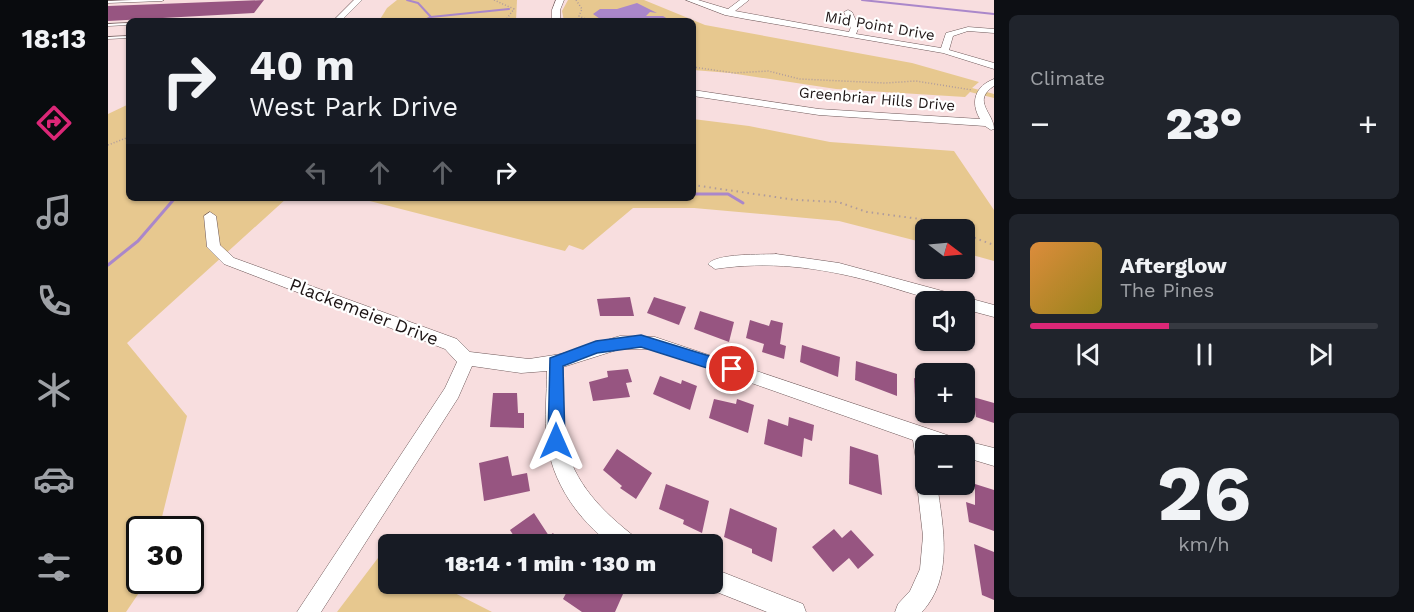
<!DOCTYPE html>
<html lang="en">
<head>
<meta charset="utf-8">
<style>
	:root { --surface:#171b24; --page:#20242c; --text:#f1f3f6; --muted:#9ea1a6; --line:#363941; --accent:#db2777 }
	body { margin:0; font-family:"Work Sans",sans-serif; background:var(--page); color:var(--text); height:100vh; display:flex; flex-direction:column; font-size:22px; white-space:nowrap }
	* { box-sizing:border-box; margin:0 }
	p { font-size:20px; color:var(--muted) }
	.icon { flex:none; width:33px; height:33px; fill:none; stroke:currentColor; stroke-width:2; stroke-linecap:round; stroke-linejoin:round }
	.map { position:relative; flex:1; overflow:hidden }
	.side { display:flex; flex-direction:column; gap:15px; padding:15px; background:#0d0f14; width:420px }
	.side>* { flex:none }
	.guide { position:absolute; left:18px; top:18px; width:570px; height:183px; border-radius:9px; box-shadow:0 2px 4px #0004; background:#171b24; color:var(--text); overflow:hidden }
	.needle { width:39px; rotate:106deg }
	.fabs { position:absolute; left:807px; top:219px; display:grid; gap:12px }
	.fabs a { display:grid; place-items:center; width:60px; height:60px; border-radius:9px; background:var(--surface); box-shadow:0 2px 4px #0004; font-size:30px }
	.speed { position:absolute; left:18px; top:516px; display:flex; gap:12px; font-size:30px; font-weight:700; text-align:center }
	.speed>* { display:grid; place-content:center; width:78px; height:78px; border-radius:50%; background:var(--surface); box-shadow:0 2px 4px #0004; line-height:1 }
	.speed .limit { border:3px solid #111; border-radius:9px; background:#fff; color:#111 }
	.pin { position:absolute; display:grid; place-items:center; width:51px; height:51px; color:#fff; margin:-26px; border:3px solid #fff; border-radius:50%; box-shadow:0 2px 6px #0007 }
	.me { position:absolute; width:66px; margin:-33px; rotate:0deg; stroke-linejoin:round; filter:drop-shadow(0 0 4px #0008) }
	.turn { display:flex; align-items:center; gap:21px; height:126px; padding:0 24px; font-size:27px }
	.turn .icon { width:78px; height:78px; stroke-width:2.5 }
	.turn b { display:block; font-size:42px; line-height:51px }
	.lanes { display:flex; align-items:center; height:57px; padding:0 24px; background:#0003; justify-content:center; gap:30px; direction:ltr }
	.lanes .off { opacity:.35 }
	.big { font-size:45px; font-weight:800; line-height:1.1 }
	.side .widget { flex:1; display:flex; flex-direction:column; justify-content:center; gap:9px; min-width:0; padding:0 21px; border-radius:9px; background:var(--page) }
	.side .dial { align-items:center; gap:0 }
	.dial b { font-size:78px; line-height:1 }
	.song { display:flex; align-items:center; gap:18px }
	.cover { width:72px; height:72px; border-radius:9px; background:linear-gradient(135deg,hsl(30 70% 55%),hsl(50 70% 35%)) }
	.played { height:6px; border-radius:3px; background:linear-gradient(90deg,var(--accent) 40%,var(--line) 40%) }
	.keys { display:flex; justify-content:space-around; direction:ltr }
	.heat { display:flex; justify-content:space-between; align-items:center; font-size:33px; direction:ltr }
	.trip { position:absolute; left:270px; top:534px; width:345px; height:60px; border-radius:9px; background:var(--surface); box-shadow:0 2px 4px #0004; font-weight:800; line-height:60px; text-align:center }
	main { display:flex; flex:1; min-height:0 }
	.tab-bar { display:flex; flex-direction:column; width:108px; justify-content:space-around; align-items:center; background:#090b0e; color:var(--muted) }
	.tab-bar .icon { width:42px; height:42px }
	.tab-bar .current { color:var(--accent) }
	.tab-bar b { font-size:27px; color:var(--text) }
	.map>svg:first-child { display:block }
	.green { fill:#e7c88f }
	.water { fill:#aa87ca }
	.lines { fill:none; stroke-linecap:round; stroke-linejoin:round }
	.stream-far1 { stroke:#aa87ca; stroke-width:2 }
	.stream { stroke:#aa87ca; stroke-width:3 }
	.building { fill:#975581 }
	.service-casing { stroke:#6e5859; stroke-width:1 }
	.minor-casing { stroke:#6e5859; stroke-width:1 }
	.path-far1 { stroke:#af9b9c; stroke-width:1.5; stroke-dasharray:1 2; stroke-linecap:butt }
	.path { stroke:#af9b9c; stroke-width:2; stroke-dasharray:1.5 4; stroke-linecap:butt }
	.service { fill:#fff; fill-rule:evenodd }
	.minor { fill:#fff; fill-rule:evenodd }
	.route { fill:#1a73e8; stroke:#114b97; stroke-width:1.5 }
	.labels { text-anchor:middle; stroke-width:4.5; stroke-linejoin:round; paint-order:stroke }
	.far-street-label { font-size:15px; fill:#1c1414; stroke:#fff }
	.street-label { font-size:18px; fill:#1c1414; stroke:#fff }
</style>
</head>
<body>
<main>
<nav class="tab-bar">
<b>18:13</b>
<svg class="icon current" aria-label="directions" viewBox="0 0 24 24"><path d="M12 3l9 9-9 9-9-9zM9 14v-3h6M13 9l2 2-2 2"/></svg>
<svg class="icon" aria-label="music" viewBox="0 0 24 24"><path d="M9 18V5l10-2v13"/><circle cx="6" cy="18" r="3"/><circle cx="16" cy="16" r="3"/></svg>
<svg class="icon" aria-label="phone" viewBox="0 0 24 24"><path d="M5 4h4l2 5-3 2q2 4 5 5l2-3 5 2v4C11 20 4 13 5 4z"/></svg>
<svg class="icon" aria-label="climate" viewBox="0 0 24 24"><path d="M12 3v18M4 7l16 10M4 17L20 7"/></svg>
<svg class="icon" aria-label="car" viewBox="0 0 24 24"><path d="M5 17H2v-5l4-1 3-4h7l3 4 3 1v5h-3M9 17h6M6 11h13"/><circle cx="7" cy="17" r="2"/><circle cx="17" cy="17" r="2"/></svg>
<svg class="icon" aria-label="filters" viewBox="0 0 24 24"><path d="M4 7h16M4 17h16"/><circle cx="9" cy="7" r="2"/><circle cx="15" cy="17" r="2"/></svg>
</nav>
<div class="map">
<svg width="886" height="612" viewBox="0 0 886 612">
	<rect width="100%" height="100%" fill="#f8dedf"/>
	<g class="green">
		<path d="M289,0H409L408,21H271L279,8Z"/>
		<path d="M460,0H536L597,25L804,63L871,82L864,88L886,94V98L862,92L857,97L728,89L622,73L585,70V21H456L454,11Z"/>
		<path d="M21,104V198H179L19,343L79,416L51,529L32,530V580L38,581L37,584L18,612H0V114Z"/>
		<path d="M585,119L641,126L722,142L846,151L886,210V261L857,253L856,230H818L817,243L731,221L586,208H525L475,250L461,245L457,251L250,198H585Z"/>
		<path d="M273,554L280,558V584H329L384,612H229Z"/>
	</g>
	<path class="water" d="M529,3L549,13L542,12L538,16H555L563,21H495L485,14L492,9H509Z"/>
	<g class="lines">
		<g class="stream-far1">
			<path d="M299,0L310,3L323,17"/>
			<path d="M754,0L886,14"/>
			<path d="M315,21L323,17L401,9"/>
		</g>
		<g class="stream">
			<path d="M585,194H620L635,203"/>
			<path d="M0,265L30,241L67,198"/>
		</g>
	</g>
	<g class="building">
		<path d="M156,0L146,13L0,21V6Z"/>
		<path d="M522,297L526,316H492L489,299Z"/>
		<path d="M546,297L578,307L571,325L539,313Z"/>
		<path d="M592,311L626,322L621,342L586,329Z"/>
		<path d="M642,320L661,326L663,320L675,323L672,344L678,346L676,359L654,352L656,344L638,338Z"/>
		<path d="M694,345L732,357L730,377L692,362Z"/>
		<path d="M748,361L789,374V396L747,380Z"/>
		<path d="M520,369L524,382L518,383L522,397L485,401L481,382L500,377L499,371Z"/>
		<path d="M552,376L573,384L574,380L589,386L582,410L545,394Z"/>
		<path d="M806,378L818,382V401L807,398Z"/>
		<path d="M385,393H409L410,413H416V428L382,427Z"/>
		<path d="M865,397L886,403V423L868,417Z"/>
		<path d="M606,399L628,404L629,399L646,405L640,433L601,418Z"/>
		<path d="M681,417L706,425L704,441L696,438L694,457L656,444L660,419L680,426Z"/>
		<path d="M742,446L770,455L774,495L741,484Z"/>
		<path d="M509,449L544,473L528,499L512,488L514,486L495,470Z"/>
		<path d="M400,456L404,476L419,473L422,491L376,501L371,463Z"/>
		<path d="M558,484L601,501L594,533L575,524L576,520L551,509Z"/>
		<path d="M867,484L886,490V531L861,522L858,502L867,505Z"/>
		<path d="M622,508L669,528L664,562L644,553V549L616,537Z"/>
		<path d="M426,513L441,536L445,533L453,544H411L402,530Z"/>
		<path d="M726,529L734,538L743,530L766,555L750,569L741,558L725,572L704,547Z"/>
		<path d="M866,544L886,552V600L874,595Z"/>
		<path d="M463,584H490L495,587L500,584L515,594L507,612H474L455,599Z"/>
	</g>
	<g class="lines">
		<g class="service-casing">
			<g id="service">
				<path d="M25,0H56L54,1L0,3V1Z"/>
				<path d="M21,23V25L0,26V24Z"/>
				<path d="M21,36V38L0,39V37Z"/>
			</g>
		</g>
		<g class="minor-casing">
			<g id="minor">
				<path d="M246,0H254L233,21H225Z"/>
				<path d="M448,0H456L452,10V21H444V10Z"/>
				<path d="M578,0H590L620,9L632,0H641L627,11L741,32L743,27L736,12L740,10L744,12L751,27L748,34L833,48L838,33L860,27L886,29V33L860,31L845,36L841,50L886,63V69L835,53L638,19L617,15Z"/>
				<path d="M886,79V86C863,101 886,113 886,129L883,130L877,126L711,115L585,96V90L711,109L872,119C862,102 867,86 886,79Z"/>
				<path d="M102,212L108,216L112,245L126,258L349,339L362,352L421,359L453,354L512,336L547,337L854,440L886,448V466L856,457V446H818V484H829C835,527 846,577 814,612H787L790,604L802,591L812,569L815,536L809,484L811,479L805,440L547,349H512L455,367C456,391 453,417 457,441C465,483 495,512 527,537L531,544H503C470,520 444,482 439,441C436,418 439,394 439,371L413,373L364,366L350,398L213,612H189L337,388L349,362L337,349L116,264L99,247L96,216Z"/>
				<path d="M668,254L731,263L886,305V317L856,309V302C822,302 795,290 762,281C710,267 660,261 607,269L600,264C609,253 653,255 668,254Z"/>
				<path d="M604,568L695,604L698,612H659L596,587L595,584H604Z"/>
			</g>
		</g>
		<g class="path-far1">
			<path d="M386,0L406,9L397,21"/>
			<path d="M468,0L474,9L471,16L482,21"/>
			<path d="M585,67L626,73L660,71L692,79L777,83L808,81L864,90"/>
			<path d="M0,145L21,137"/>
		</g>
		<g class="path">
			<path d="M585,185L688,200L730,202L759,212L812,219L845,230"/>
			<path d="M856,234L886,245"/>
		</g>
		<use href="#service" class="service"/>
		<use href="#minor" class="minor"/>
	</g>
	<path class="route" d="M533,335L624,363L631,369L624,376L533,347L489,353L455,366L457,441L454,447L448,449L442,447L440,441L442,358L488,341Z"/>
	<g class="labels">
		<g class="far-street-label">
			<text transform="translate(772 26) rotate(10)" y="5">Mid Point Drive</text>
			<text transform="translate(769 99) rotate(5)" y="5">Greenbriar Hills Drive</text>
		</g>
		<g class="street-label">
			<text transform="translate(256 312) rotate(21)" y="6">Plackemeier Drive</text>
		</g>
	</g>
</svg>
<div class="fabs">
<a><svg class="needle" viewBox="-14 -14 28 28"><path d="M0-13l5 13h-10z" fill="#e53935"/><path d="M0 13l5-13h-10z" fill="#9ea1a6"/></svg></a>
<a><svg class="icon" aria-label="sound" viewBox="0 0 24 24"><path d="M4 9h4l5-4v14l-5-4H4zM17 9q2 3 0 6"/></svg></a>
<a>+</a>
<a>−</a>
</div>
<div class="speed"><div class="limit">30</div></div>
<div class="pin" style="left:624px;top:369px;background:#d93025"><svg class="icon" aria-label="arrive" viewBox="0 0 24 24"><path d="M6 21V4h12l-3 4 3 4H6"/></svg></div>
<svg class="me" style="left:448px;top:441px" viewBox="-20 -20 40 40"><path d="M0-17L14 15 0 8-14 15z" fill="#1a73e8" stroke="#fff" stroke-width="4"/></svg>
<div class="trip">18:14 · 1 min · 130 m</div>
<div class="guide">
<div class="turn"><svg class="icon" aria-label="right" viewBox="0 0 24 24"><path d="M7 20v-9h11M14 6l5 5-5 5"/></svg><div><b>40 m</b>West Park Drive</div></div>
<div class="lanes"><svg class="icon off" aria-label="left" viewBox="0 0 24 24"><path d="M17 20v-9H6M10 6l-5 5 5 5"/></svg><svg class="icon off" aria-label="ahead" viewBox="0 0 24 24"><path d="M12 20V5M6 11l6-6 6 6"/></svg><svg class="icon off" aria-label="ahead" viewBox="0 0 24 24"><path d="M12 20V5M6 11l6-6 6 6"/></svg><svg class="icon" aria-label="right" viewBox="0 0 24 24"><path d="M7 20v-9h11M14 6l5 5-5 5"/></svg></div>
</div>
</div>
<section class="side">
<div class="widget"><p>Climate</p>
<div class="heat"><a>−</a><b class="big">23°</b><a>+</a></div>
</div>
<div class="widget">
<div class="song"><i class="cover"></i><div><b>Afterglow</b><p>The Pines</p></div></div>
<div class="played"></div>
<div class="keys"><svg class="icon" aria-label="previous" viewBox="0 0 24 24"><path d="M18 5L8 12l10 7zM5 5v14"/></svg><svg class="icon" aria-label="pause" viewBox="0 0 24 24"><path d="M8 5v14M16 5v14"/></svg><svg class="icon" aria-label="next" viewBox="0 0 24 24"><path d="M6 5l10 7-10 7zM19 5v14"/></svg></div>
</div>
<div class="widget dial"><b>26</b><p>km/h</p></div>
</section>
</main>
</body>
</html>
